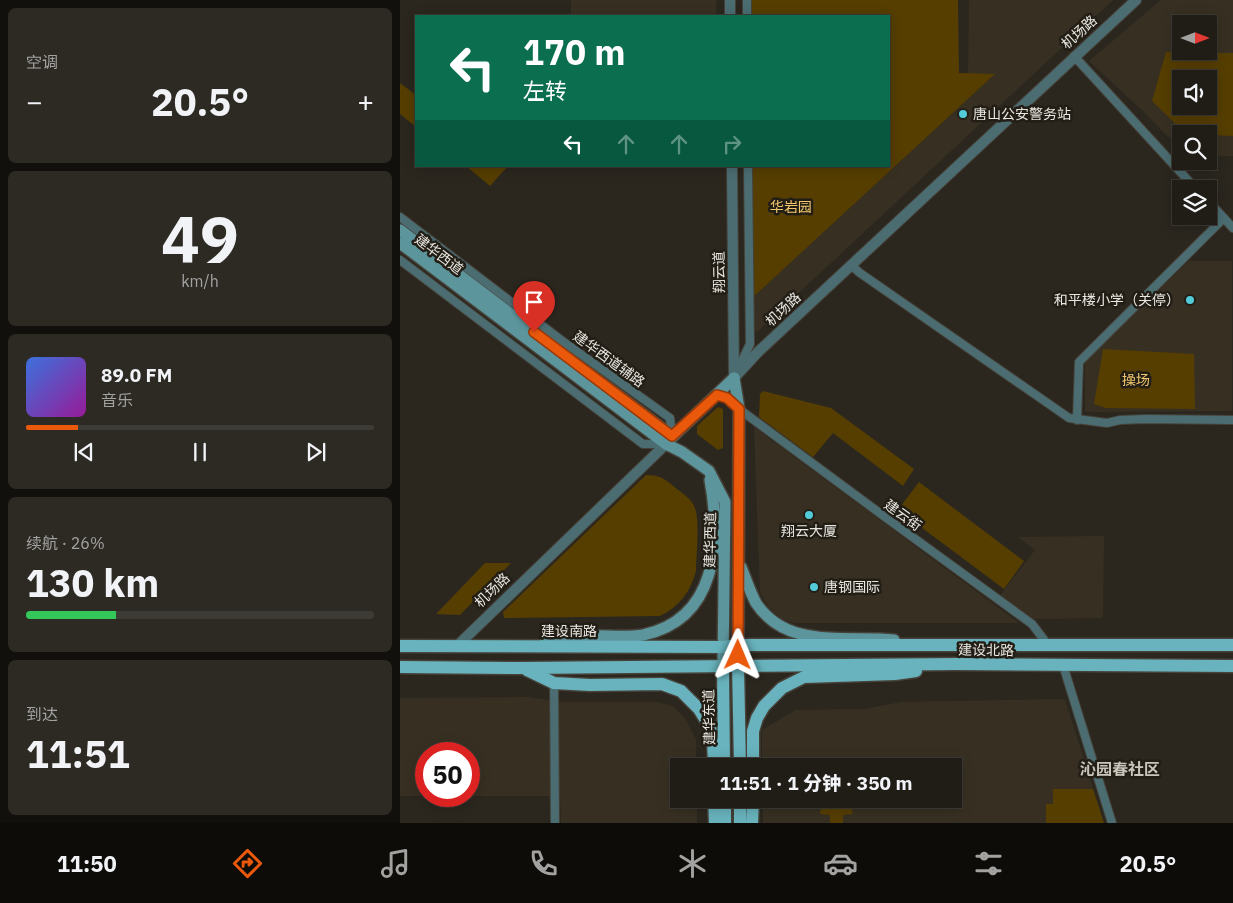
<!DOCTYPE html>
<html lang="zh">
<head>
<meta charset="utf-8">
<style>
	:root { --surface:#201d17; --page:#2d2a24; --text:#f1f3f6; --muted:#a2a2a1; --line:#3d3b36; --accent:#ea580c }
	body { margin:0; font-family:"IBM Plex Sans","Noto Sans SC",sans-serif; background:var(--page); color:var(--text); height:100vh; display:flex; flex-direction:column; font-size:19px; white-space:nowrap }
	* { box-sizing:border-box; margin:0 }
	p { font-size:16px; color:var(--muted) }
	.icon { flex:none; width:28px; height:28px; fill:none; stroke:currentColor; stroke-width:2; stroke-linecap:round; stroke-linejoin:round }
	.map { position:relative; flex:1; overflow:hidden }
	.details { display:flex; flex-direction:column; gap:8px; padding:8px; background:#12100d; width:400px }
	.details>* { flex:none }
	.top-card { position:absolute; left:15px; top:15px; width:475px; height:152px; border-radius:0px; box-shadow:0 2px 12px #0003,0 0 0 1px var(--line); background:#0b6e4f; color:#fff; overflow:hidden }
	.needle { width:32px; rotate:90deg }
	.tools { position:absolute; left:772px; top:15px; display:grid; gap:10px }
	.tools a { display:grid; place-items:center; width:45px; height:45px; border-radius:0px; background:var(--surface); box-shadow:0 2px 12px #0003,0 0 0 1px var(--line); font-size:25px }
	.speed { position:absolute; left:15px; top:742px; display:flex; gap:10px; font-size:25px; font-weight:700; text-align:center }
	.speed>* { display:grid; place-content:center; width:65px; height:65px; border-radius:50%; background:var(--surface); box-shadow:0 2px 12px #0003,0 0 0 1px var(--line); line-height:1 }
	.speed .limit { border:8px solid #d22; background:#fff; color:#111 }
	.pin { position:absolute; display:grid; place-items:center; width:42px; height:42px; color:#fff; margin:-51px -21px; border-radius:50% 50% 50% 0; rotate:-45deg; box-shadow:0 0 5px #0007 }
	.pin .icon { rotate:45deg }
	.me { position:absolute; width:55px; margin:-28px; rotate:1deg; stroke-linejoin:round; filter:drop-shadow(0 0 4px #0008) }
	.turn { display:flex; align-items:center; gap:18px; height:105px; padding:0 25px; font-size:22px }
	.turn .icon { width:65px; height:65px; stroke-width:2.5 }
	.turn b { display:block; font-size:35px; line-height:42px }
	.lanes { display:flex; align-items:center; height:48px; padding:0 25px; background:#0003; justify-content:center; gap:25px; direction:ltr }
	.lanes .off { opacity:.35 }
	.big { font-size:38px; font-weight:800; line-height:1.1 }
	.details .widget { flex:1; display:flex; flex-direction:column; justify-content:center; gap:8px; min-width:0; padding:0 18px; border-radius:8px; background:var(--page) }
	.details .dial { align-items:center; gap:0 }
	.dial b { font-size:65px; line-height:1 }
	.song { display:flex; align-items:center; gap:15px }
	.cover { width:60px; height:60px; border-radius:8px; background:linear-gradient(135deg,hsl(220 70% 55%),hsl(300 70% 35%)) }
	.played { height:5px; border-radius:2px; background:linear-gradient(90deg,var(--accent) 15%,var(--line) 15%) }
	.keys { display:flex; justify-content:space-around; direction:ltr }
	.heat { display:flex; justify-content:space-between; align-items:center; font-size:28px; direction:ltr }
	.charge { height:8px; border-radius:4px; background:linear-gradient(90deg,#34c759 26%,var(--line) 0) }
	.trip { position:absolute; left:270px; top:758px; width:292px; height:50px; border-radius:0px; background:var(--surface); box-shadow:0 2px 12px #0003,0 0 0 1px var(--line); font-weight:800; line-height:50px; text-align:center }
	.menu { display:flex; height:80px; justify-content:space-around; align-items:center; background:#0d0c09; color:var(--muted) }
	.menu .icon { width:35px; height:35px }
	.menu .on { color:var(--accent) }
	.menu b { font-size:22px; color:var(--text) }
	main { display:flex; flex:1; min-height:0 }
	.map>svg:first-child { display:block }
	.built { fill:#373022; fill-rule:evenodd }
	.green { fill:#563e00; fill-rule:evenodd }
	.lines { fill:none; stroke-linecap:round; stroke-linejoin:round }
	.minor-casing { stroke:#46423a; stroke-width:10 }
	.tertiary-casing { stroke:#46423a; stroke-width:12 }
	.secondary-casing { stroke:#46423a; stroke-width:14 }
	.primary-casing { stroke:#46423a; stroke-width:15 }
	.minor { stroke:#4b6d72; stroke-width:8 }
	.tertiary { stroke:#4b6d72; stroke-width:10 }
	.secondary { stroke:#5c959c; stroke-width:11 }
	.primary { stroke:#68b3bd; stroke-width:12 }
	.route-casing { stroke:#983908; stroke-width:12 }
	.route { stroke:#ea580c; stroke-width:9 }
	.poi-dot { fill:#52cbd9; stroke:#221e16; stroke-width:2 }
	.labels { text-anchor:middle; stroke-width:5; stroke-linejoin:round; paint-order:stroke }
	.street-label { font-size:14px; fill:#e9e7e1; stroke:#221e16 }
	.poi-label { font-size:14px; fill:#e9e7e1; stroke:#221e16; text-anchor:start }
	.park-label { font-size:14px; fill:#f2c76d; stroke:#221e16 }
	.quarter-label { font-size:16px; font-weight:bold; fill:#cac5bb; stroke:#221e16 }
</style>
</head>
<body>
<main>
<section class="details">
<div class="widget"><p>空调</p>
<div class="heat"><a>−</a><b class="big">20.5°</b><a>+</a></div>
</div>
<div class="widget dial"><b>49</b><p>km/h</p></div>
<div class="widget">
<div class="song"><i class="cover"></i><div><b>89.0 FM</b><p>音乐</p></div></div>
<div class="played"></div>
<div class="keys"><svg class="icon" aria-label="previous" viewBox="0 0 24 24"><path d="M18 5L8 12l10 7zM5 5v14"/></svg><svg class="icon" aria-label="pause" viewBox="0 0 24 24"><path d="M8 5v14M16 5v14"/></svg><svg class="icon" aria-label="next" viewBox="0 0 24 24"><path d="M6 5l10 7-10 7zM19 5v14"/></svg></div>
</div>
<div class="widget"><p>续航 · 26%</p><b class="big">130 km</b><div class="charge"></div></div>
<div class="widget"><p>到达</p><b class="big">11:51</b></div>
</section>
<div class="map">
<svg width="833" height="823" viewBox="0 0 833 823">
	<rect width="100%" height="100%" fill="#2b271f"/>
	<g class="built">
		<rect x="171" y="0" width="145" height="16"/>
		<path d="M569,0H713L357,332L350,328V300L594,75L568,74Z"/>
		<path d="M761,0H833V156H809V134H781V150L745,113L689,61ZM781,24H809V51H781ZM781,79H809V106H781Z"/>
		<path d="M789,261H832V411L685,412V360Z"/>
		<path d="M354,427L619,623H395L382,619L368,607L360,591Z"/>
		<path d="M704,536L703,618L630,619L598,598L635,550L618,537Z"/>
		<path d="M128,697L161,702H257L273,706L286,720L296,740V766H279V799H297V823H161L160,796H69V754H26V796H0V698Z"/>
		<path d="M665,699L704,823H363V799H554V766H362V730L396,710L464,709L501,702Z"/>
	</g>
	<g class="green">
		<path d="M351,0H558L559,73L595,74L350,300V166H489V16H351Z"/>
		<path d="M766,52L833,53V136L786,134L752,101ZM781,79H809V106H781Z"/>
		<path d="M0,83L16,95V127L0,114Z"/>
		<path d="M66,166H108L90,186Z"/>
		<path d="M703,349L794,354L795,409L706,408L694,404Z"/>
		<path d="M363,391L431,408L514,469L503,486L433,433L413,457L359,417L360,394Z"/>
		<path d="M318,407L323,409V448L318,450L297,434V426Z"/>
		<path d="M246,475C261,475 265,479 277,489C284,494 292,500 295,508C300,522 296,556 296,571C291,591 279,607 260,616L104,618L103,612Z"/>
		<path d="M519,482L624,561L604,589L498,510Z"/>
		<path d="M85,563H111L60,615L36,614Z"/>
		<path d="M653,789H693L704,823H646V804H653Z"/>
		<path d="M426,805H446L451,807L453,814L443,815V823H430V815L420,814V811Z"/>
	</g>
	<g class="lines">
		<g class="minor-casing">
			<g id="minor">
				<path d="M347,0V16"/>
				<path d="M674,56L796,189"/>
				<path d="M809,202L833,228"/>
				<path d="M0,217L161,340L270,418L272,436"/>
				<path d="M0,260L243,444H266"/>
				<path d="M452,266L460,273L669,418L707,423L720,420L746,419L833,420"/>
				<path d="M337,371L350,344L348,166"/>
				<path d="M339,409L485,517L632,624L648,645"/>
				<path d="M677,420L679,362L824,218"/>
				<path d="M663,665L712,823"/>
				<path d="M154,683L155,823"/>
			</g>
		</g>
		<g class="tertiary-casing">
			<g id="tertiary">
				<path d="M330,0V16"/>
				<path d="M332,166L334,378"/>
				<path d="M334,378L358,352L736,0"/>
				<path d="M57,646L266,444"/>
			</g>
		</g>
		<g class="secondary-casing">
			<g id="secondary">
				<path d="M0,230L272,436"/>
				<path d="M0,243L266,444L282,452L309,471L325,502L323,667"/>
				<path d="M334,378L339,409L338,665"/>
				<path d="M268,441L334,378"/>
				<path d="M341,567C346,579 350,592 356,603C387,650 446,635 494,640"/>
				<path d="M145,643C159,640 173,636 186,636C205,635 226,638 243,635C318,619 321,541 310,480"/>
			</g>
		</g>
		<g class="primary-casing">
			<g id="primary">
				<path d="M0,646L324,647L338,645H833"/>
				<path d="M338,665L340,766"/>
				<path d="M0,667L123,668L557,664L833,666"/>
				<path d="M323,667L324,766"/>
				<path d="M127,670L154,683L190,685L262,684L281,691L299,709L309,725L313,739L314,766"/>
				<path d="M353,766V731L357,718L364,706L382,688L404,677L495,674L516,671"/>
				<path d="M314,799L315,823"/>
				<path d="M325,799V823"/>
				<path d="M340,799V823"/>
				<path d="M352,823L353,799"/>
			</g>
		</g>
		<use href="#minor" class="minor"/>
		<use href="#tertiary" class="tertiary"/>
		<use href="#secondary" class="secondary"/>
		<use href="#primary" class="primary"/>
	</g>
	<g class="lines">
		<g class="route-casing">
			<path id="route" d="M134,332L272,436L317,395L327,398L339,409L338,655"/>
		</g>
		<use href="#route" class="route"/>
	</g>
	<g class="poi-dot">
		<circle cx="563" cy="114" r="5"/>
		<circle cx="790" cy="300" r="5"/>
		<circle cx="409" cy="515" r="5"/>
		<circle cx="414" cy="587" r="5"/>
	</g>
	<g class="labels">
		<g class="street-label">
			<text transform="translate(679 32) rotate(-42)" y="5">机场路</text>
			<text transform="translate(39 254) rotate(37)" y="5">建华西道</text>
			<text transform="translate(319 272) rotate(-91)" y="5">翔云道</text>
			<text transform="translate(383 309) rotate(-43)" y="5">机场路</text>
			<text transform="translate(209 359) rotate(36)" y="5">建华西道辅路</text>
			<text transform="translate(503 515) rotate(36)" y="5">建云街</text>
			<text transform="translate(310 540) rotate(-89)" y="5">建华西道</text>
			<text transform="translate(92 590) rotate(-44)" y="5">机场路</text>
			<text x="169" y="636">建设南路</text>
			<text transform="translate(586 650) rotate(1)" y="5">建设北路</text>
			<text transform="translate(309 717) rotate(-91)" y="5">建华东道</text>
		</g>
		<g class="poi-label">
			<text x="573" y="119">唐山公安警务站</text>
			<text x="780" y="305" text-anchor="end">和平楼小学（关停）</text>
			<text x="409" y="536" text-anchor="middle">翔云大厦</text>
			<text x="424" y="592">唐钢国际</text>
		</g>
		<g class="park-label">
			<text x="391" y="212">华岩园</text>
			<text x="736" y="385">操场</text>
		</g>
		<g class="quarter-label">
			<text x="720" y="775">沁园春社区</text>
		</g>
	</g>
</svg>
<div class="tools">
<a><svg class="needle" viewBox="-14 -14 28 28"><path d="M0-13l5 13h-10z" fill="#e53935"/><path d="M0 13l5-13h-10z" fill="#a2a2a1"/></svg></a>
<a><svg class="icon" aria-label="sound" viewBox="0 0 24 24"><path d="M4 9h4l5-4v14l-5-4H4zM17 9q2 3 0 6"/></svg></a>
<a><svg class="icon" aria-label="search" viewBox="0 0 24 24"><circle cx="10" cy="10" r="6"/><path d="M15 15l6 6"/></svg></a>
<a><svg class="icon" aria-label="layers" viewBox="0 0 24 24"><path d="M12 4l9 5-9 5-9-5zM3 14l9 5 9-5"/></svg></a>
</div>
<div class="speed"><div class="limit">50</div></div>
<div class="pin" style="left:134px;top:332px;background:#d93025"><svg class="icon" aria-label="arrive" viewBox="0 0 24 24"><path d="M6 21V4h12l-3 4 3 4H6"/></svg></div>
<svg class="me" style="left:338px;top:655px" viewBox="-20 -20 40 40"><path d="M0-17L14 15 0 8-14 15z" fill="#ea580c" stroke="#fff" stroke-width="4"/></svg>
<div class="trip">11:51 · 1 分钟 · 350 m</div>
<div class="top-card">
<div class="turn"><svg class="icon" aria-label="left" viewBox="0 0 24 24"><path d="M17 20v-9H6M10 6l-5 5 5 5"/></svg><div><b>170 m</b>左转</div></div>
<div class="lanes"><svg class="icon" aria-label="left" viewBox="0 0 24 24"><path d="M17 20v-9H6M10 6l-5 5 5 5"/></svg><svg class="icon off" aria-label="ahead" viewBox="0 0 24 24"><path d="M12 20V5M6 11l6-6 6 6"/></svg><svg class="icon off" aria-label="ahead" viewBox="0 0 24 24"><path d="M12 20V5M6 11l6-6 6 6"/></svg><svg class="icon off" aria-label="right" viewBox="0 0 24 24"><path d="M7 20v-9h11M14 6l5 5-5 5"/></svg></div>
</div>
</div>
</main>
<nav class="menu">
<b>11:50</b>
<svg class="icon on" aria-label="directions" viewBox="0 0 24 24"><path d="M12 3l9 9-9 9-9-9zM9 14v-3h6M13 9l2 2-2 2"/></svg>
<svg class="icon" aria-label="music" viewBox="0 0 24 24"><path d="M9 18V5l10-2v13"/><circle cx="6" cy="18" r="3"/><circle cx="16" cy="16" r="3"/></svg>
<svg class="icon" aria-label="phone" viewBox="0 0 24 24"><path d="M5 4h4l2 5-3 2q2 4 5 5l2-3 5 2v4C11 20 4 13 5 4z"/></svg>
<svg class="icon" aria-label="climate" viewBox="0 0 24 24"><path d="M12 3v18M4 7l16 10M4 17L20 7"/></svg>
<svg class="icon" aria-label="car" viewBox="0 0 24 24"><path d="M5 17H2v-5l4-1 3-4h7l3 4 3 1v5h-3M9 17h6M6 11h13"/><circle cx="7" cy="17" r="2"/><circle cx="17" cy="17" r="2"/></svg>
<svg class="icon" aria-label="filters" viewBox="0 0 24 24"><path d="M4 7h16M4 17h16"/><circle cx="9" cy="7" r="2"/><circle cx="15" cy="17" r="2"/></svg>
<b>20.5°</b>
</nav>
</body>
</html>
